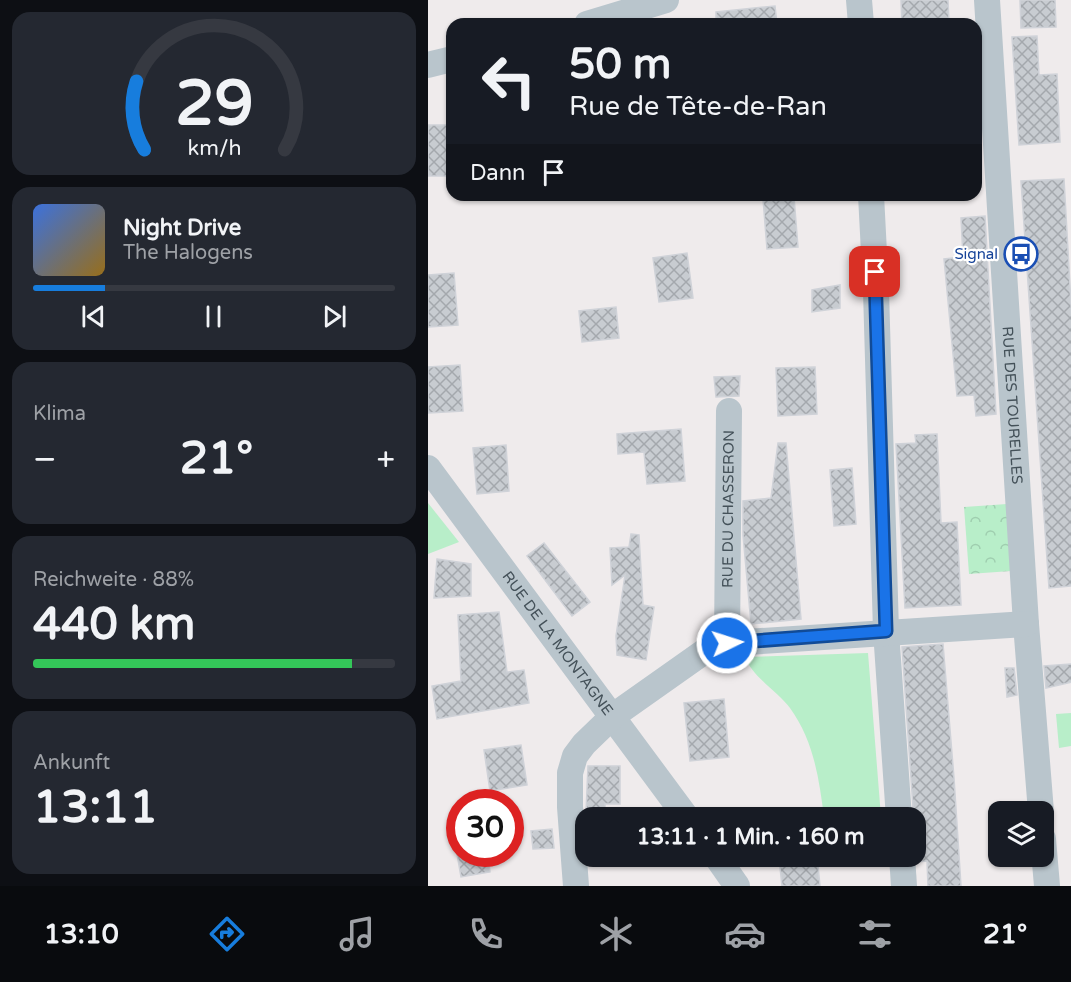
<!DOCTYPE html>
<html lang="de">
<head>
<meta charset="utf-8">
<style>
	:root { --surface:#171b24; --page:#242831; --text:#f1f3f6; --muted:#9ea1a6; --line:#363941; --accent:#177ddd }
	body { margin:0; font-family:"Varela Round",sans-serif; background:var(--page); color:var(--text); height:100vh; display:flex; flex-direction:column; font-size:22px; white-space:nowrap }
	* { box-sizing:border-box; margin:0 }
	p { font-size:20px; color:var(--muted) }
	.icon { flex:none; width:33px; height:33px; fill:none; stroke:currentColor; stroke-width:2; stroke-linecap:round; stroke-linejoin:round }
	.map { position:relative; flex:1; overflow:hidden }
	.sheet { display:flex; flex-direction:column; gap:12px; padding:12px; background:#0d0f14; width:428px }
	.sheet>* { flex:none }
	.hud { position:absolute; left:18px; top:18px; width:536px; height:183px; border-radius:18px; box-shadow:0 2px 4px #0004; background:#171b24; color:var(--text); overflow:hidden }
	.tools { position:absolute; left:560px; top:801px; display:grid; gap:12px }
	.tools a { display:grid; place-items:center; width:66px; height:66px; border-radius:12px; background:var(--surface); box-shadow:0 2px 4px #0004; font-size:30px }
	.speed { position:absolute; left:18px; top:789px; display:flex; gap:12px; font-size:30px; font-weight:700; text-align:center }
	.speed>* { display:grid; place-content:center; width:78px; height:78px; border-radius:50%; background:var(--surface); box-shadow:0 2px 4px #0004; line-height:1 }
	.speed .limit { border:9px solid #d22; background:#fff; color:#111 }
	.pin { position:absolute; display:grid; place-items:center; width:51px; height:51px; color:#fff; margin:-26px; border-radius:12px; box-shadow:0 3px 9px #0006 }
	.me { position:absolute; width:66px; margin:-33px; rotate:86deg; stroke-linejoin:round; filter:drop-shadow(0 0 4px #0008) }
	.turn { display:flex; align-items:center; gap:21px; height:126px; padding:0 24px; font-size:27px }
	.turn .icon { width:78px; height:78px; stroke-width:2.5 }
	.turn b { display:block; font-size:42px; line-height:51px }
	.then { display:flex; align-items:center; height:57px; padding:0 24px; background:#0003; gap:12px; font-size:22px }
	.big { font-size:45px; font-weight:700; line-height:1.1 }
	.sheet .card { flex:1; display:flex; flex-direction:column; justify-content:center; gap:9px; min-width:0; padding:0 21px; border-radius:18px; background:var(--page) }
	.sheet .dial { align-items:center; gap:0 }
	.dial svg { height:156px; overflow:visible; fill:none; stroke:var(--line); stroke-width:7; stroke-linecap:round; text-anchor:middle }
	.dial text { fill:var(--text); stroke:none }
	.song { display:flex; align-items:center; gap:18px }
	.cover { width:72px; height:72px; border-radius:9px; background:linear-gradient(135deg,hsl(220 70% 55%),hsl(40 70% 35%)) }
	.played { height:6px; border-radius:3px; background:linear-gradient(90deg,var(--accent) 20%,var(--line) 20%) }
	.keys { display:flex; justify-content:space-around; direction:ltr }
	.heat { display:flex; justify-content:space-between; align-items:center; font-size:33px; direction:ltr }
	.charge { height:9px; border-radius:4px; background:linear-gradient(90deg,#34c759 88%,var(--line) 0) }
	.trip { position:absolute; left:147px; top:807px; width:351px; height:60px; border-radius:18px; background:var(--surface); box-shadow:0 2px 4px #0004; font-weight:700; line-height:60px; text-align:center }
	.dock { display:flex; height:96px; justify-content:space-around; align-items:center; background:#090b0e; color:var(--muted) }
	.dock .icon { width:42px; height:42px }
	.dock .current { color:var(--accent) }
	.dock b { font-size:27px; color:var(--text) }
	main { display:flex; flex:1; min-height:0 }
	.map>svg:first-child { display:block }
	.green { fill:#b8eec9 }
	.park { fill:url(#park-crowns) }
	.building { fill:url(#building-cross-hatch); stroke:#cfd2d8; stroke-width:1.5 }
	.lines { fill:none; stroke-linecap:round; stroke-linejoin:round }
	.street { stroke:#b9c5cc; stroke-width:26 }
	.route-casing { stroke:#114b97; stroke-width:15 }
	.route { stroke:#1a73e8; stroke-width:10 }
	.labels { text-anchor:middle; stroke-width:4.5; stroke-linejoin:round; paint-order:stroke }
	.transit-label { font-size:15px; fill:#164399; stroke:#fff; text-anchor:end }
	.street-label { font-size:15px; fill:#445159; stroke:#fff }
</style>
</head>
<body>
<main>
<section class="sheet">
<div class="card dial"><svg viewBox="0 0 100 80">
<path d="M14 69A42 42 0 1 1 86 69"/>
<path d="M14 69A42 42 0 0 1 10 34" stroke="#177ddd"/>
<text x="50" y="56" font-size="32" font-weight="700">29</text>
<text x="50" y="72" font-size="11">km/h</text>
</svg></div>
<div class="card">
<div class="song"><i class="cover"></i><div><b>Night Drive</b><p>The Halogens</p></div></div>
<div class="played"></div>
<div class="keys"><svg class="icon" aria-label="previous" viewBox="0 0 24 24"><path d="M18 5L8 12l10 7zM5 5v14"/></svg><svg class="icon" aria-label="pause" viewBox="0 0 24 24"><path d="M8 5v14M16 5v14"/></svg><svg class="icon" aria-label="next" viewBox="0 0 24 24"><path d="M6 5l10 7-10 7zM19 5v14"/></svg></div>
</div>
<div class="card"><p>Klima</p>
<div class="heat"><a>−</a><b class="big">21°</b><a>+</a></div>
</div>
<div class="card"><p>Reichweite · 88%</p><b class="big">440 km</b><div class="charge"></div></div>
<div class="card"><p>Ankunft</p><b class="big">13:11</b></div>
</section>
<div class="map">
<svg width="644" height="886" viewBox="0 0 644 886">
	<defs>
		<pattern id="park-crowns" width="20" height="18" patternUnits="userSpaceOnUse" patternTransform="scale(1.5)"><rect width="20" height="18" fill="#b8eec9"/><path d="M2 6a3 3 0 1 1 6 0M12 15a3 3 0 1 1 6 0" fill="none" stroke="#9fceaf"/></pattern>
		<pattern id="building-cross-hatch" width="8" height="8" patternUnits="userSpaceOnUse" patternTransform="scale(1.5)"><rect width="8" height="8" fill="#c8ccd1"/><path d="M0 0l8 8M0 8l8-8" fill="none" stroke="#a4a8ad"/></pattern>
	</defs>
	<rect width="100%" height="100%" fill="#efebec"/>
	<g class="green">
		<path d="M0,503L31,542L0,554Z"/>
		<path d="M440,653L453,817H396C391,779 386,741 362,708C351,693 321,674 318,657Z"/>
		<path d="M643,713V746L631,748L628,714Z"/>
	</g>
	<path class="park" d="M579,504L583,571L541,574L536,507Z"/>
	<g class="building">
		<path d="M473,0H520L521,24H474Z"/>
		<path d="M592,0H627L628,27L593,28Z"/>
		<path d="M347,6L349,24H288V12Z"/>
		<path d="M609,36L611,75L629,74L632,142L591,145L584,37Z"/>
		<rect x="0" y="125" width="24" height="51"/>
		<path d="M636,179L644,322V586L621,588L593,181Z"/>
		<path d="M366,197L370,247L339,249L335,199Z"/>
		<path d="M557,216L568,414L548,416L546,395L529,396L516,259L535,257L533,218Z"/>
		<path d="M259,253L265,298L231,302L225,258Z"/>
		<path d="M26,273L30,325L0,327V275Z"/>
		<path d="M412,285V308L384,312V290Z"/>
		<path d="M188,307L191,338L154,342L151,311Z"/>
		<path d="M32,365L35,411L0,413V367Z"/>
		<path d="M387,367L389,414L350,416L348,368Z"/>
		<path d="M312,376L311,396L288,397L286,377Z"/>
		<path d="M253,429L257,481L219,484L216,452L190,454L189,434Z"/>
		<path d="M509,434L513,523L529,522L533,605L477,608L468,444L488,443L487,435Z"/>
		<path d="M350,443H358L373,619L323,624L315,535V501L343,498Z"/>
		<path d="M78,445L81,491L49,494L45,448Z"/>
		<path d="M424,468L428,524L406,526L402,470Z"/>
		<path d="M203,534L211,535L215,605L226,607L218,660L189,655L188,636L197,575L184,585L182,548L201,547Z"/>
		<path d="M116,543L162,602L144,616L99,556Z"/>
		<path d="M9,559L43,564V596L6,598Z"/>
		<path d="M71,612L79,672L96,670L101,703L9,719L4,686L33,681L30,615Z"/>
		<path d="M515,644L526,778L533,886H500L499,861L489,862L488,851L474,647Z"/>
		<path d="M644,664V682L618,688L616,666Z"/>
		<path d="M577,668H586L589,695L579,697Z"/>
		<path d="M296,699L301,757L262,761L256,703Z"/>
		<path d="M93,745L99,785L62,791L56,750Z"/>
		<path d="M160,766H192V804H177V814L158,813Z"/>
		<path d="M124,829L126,848L105,849L103,831Z"/>
		<path d="M29,854H60L62,872L33,877Z"/>
		<path d="M389,856L392,886H354L351,858Z"/>
	</g>
	<g class="lines">
		<g class="street">
			<path d="M431,0L433,24"/>
			<path id="s1" d="M559,0L598,624L613,812"/>
			<path d="M159,24L238,0"/>
			<path d="M0,65L24,59"/>
			<path d="M443,195L448,291L458,631L471,818"/>
			<path id="s2" d="M0,468L259,818"/>
			<path id="s3" d="M299,643L301,411"/>
			<path d="M615,839L619,886"/>
			<path d="M288,856L309,886"/>
			<path d="M474,856L476,886"/>
			<path d="M148,886L142,807V773L147,756L156,744L185,716L287,644L598,624"/>
		</g>
	</g>
	<g class="lines">
		<g class="route-casing">
			<path id="route" d="M299,643L458,631L447,272"/>
		</g>
		<use href="#route" class="route"/>
	</g>
	<defs>
		<g id="bus-ring" transform="scale(1.725)"><circle r="9.5" fill="#fff" stroke="#1a4fb4" stroke-width="1.5"/><path d="M-5-6H5V4H4V6H2V4H-2V6H-4V4H-5ZM-3.5-4V0h7V-4ZM-3.5 1.2v1.5H-2V1.2ZM2 1.2v1.5H3.5V1.2Z" fill="#1a4fb4"/></g>
	</defs>
	<g fill-rule="evenodd">
		<use href="#bus-ring" x="593" y="254"/>
	</g>
	<g class="labels">
		<g class="transit-label">
			<text x="570" y="259">Signal</text>
		</g>
		<g class="street-label">
			<text dy="5" stroke="none"><textPath href="#s1" startOffset="406">RUE DES TOURELLES</textPath></text>
			<text dy="5" stroke="none"><textPath href="#s3" startOffset="134">RUE DU CHASSERON</textPath></text>
			<text dy="5" stroke="none"><textPath href="#s2" startOffset="218">RUE DE LA MONTAGNE</textPath></text>
		</g>
	</g>
</svg>
<div class="tools">
<a><svg class="icon" aria-label="layers" viewBox="0 0 24 24"><path d="M12 4l9 5-9 5-9-5zM3 14l9 5 9-5"/></svg></a>
</div>
<div class="speed"><div class="limit">30</div></div>
<div class="pin" style="left:447px;top:272px;background:#d93025"><svg class="icon" aria-label="arrive" viewBox="0 0 24 24"><path d="M6 21V4h12l-3 4 3 4H6"/></svg></div>
<svg class="me" style="left:299px;top:643px" viewBox="-20 -20 40 40"><circle r="17" fill="#1a73e8" stroke="#fff" stroke-width="3"/><path d="M0-11L8 9 0 5-8 9z" fill="#fff"/></svg>
<div class="trip">13:11 · 1 Min. · 160 m</div>
<div class="hud">
<div class="turn"><svg class="icon" aria-label="left" viewBox="0 0 24 24"><path d="M17 20v-9H6M10 6l-5 5 5 5"/></svg><div><b>50 m</b>Rue de Tête-de-Ran</div></div>
<div class="then">Dann<svg class="icon" aria-label="arrive" viewBox="0 0 24 24"><path d="M6 21V4h12l-3 4 3 4H6"/></svg></div>
</div>
</div>
</main>
<nav class="dock">
<b>13:10</b>
<svg class="icon current" aria-label="directions" viewBox="0 0 24 24"><path d="M12 3l9 9-9 9-9-9zM9 14v-3h6M13 9l2 2-2 2"/></svg>
<svg class="icon" aria-label="music" viewBox="0 0 24 24"><path d="M9 18V5l10-2v13"/><circle cx="6" cy="18" r="3"/><circle cx="16" cy="16" r="3"/></svg>
<svg class="icon" aria-label="phone" viewBox="0 0 24 24"><path d="M5 4h4l2 5-3 2q2 4 5 5l2-3 5 2v4C11 20 4 13 5 4z"/></svg>
<svg class="icon" aria-label="climate" viewBox="0 0 24 24"><path d="M12 3v18M4 7l16 10M4 17L20 7"/></svg>
<svg class="icon" aria-label="car" viewBox="0 0 24 24"><path d="M5 17H2v-5l4-1 3-4h7l3 4 3 1v5h-3M9 17h6M6 11h13"/><circle cx="7" cy="17" r="2"/><circle cx="17" cy="17" r="2"/></svg>
<svg class="icon" aria-label="filters" viewBox="0 0 24 24"><path d="M4 7h16M4 17h16"/><circle cx="9" cy="7" r="2"/><circle cx="15" cy="17" r="2"/></svg>
<b>21°</b>
</nav>
</body>
</html>
